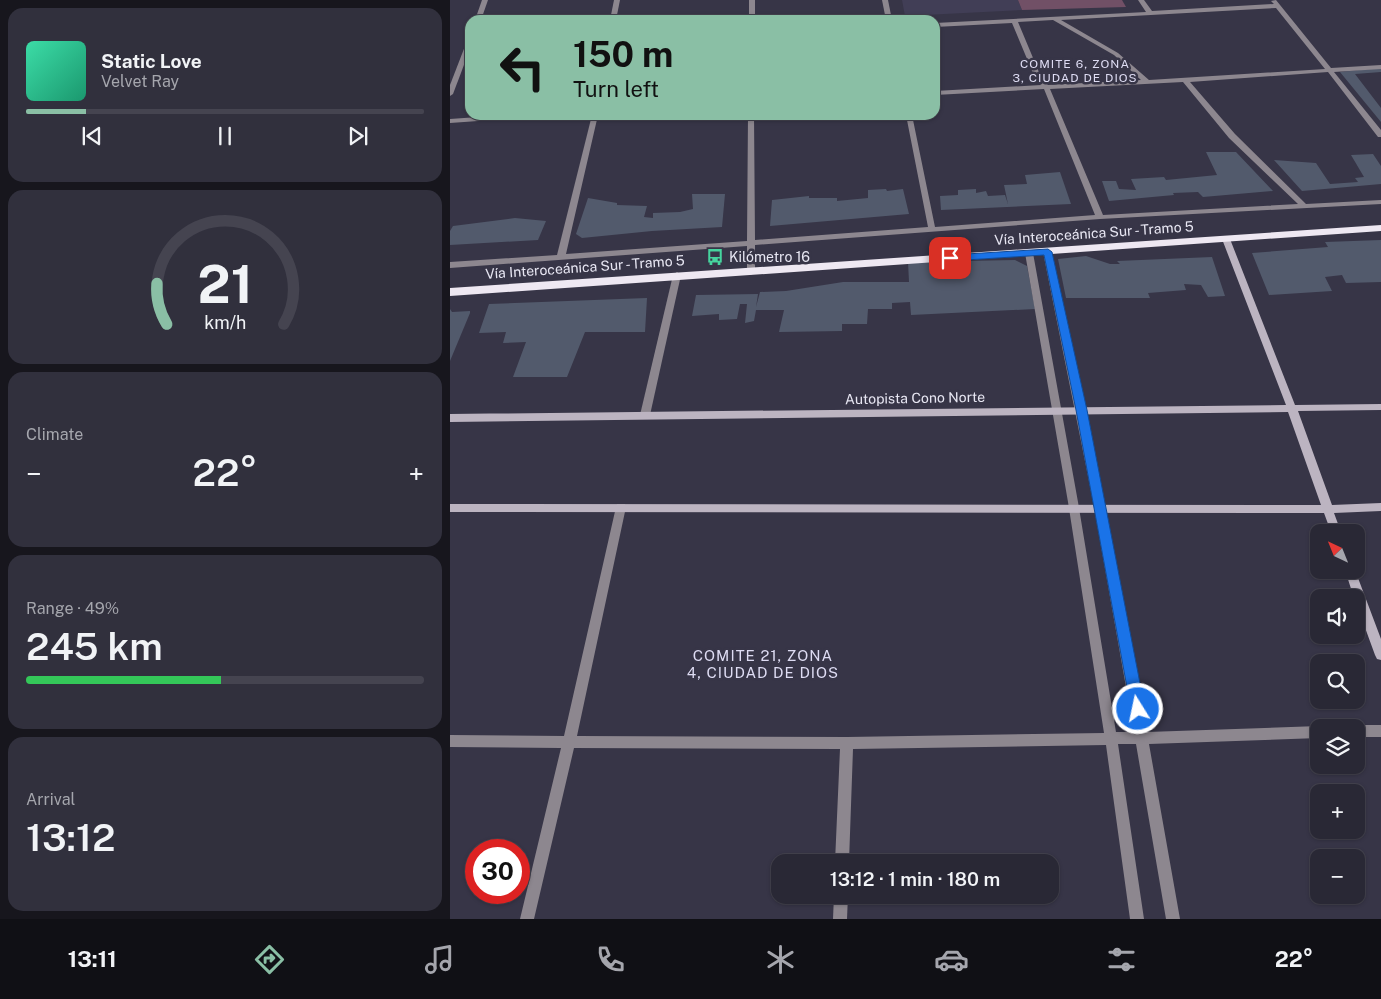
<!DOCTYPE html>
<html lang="en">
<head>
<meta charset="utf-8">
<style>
	:root { --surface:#292835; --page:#31303d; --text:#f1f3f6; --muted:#a5a6ad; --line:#454450; --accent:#8abfa5 }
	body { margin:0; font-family:"Public Sans",sans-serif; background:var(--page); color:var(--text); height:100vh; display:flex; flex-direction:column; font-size:19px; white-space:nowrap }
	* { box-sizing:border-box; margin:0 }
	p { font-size:16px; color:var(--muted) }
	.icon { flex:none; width:28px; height:28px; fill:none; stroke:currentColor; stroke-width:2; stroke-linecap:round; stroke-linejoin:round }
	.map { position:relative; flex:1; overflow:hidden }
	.sheet { display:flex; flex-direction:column; gap:8px; padding:8px; background:#17161d; width:450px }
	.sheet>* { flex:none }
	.guide { position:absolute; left:15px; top:15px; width:475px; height:105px; border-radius:15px; box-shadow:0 1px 4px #0004,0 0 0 1px var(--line); background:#8abfa5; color:#111; overflow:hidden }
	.needle { width:32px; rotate:317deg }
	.controls { position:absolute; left:860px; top:524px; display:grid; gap:10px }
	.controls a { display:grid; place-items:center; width:55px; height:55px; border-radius:10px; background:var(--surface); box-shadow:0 1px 4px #0004,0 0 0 1px var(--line); font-size:25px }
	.speed { position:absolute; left:15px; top:839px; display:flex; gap:10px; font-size:25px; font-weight:700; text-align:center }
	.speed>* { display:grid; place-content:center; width:65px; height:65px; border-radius:50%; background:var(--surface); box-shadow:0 1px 4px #0004,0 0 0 1px var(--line); line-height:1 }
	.speed .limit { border:8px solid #d22; background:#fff; color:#111 }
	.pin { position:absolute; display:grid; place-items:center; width:42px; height:42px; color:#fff; margin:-21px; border-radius:10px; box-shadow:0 2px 8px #0006 }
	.me { position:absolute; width:55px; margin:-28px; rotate:350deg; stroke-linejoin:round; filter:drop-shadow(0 0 4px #0008) }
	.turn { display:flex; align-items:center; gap:18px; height:105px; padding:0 25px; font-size:22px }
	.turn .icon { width:65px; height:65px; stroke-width:2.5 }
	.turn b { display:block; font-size:35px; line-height:42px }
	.big { font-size:38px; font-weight:600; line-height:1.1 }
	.sheet .card { flex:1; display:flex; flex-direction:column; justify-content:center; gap:8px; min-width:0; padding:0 18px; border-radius:15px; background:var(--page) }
	.sheet .dial { align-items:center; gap:0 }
	.dial svg { height:130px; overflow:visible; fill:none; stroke:var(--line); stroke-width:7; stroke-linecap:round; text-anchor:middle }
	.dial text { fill:var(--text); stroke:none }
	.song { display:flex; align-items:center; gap:15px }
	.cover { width:60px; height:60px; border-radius:8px; background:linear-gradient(135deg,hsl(160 70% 55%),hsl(160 70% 35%)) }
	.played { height:5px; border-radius:2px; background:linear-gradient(90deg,var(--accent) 15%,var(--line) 15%) }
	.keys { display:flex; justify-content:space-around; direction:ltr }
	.heat { display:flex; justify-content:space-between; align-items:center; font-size:28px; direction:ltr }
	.charge { height:8px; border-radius:4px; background:linear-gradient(90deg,#34c759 49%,var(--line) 0) }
	.trip { position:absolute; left:321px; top:854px; width:288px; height:50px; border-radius:15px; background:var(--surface); box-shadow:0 1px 4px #0004,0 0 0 1px var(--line); font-weight:600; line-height:50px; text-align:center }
	.menu { display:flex; height:80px; justify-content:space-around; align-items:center; background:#101015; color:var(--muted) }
	.menu .icon { width:35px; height:35px }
	.menu .current { color:var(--accent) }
	.menu b { font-size:22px; color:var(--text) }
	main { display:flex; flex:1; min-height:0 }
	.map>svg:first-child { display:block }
	.built { fill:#413e56 }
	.green { fill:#715066 }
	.building { fill:#525a6c }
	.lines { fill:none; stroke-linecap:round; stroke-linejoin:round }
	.minor { fill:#8d878f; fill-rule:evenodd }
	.secondary { fill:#bcb4c1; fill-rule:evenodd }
	.trunk { fill:#eee8f2; fill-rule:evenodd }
	.route { fill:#1a73e8; stroke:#114b97 }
	.labels { text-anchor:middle; stroke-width:5; stroke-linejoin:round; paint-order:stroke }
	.far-neighbourhood-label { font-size:12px; letter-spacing:1px; fill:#dedcf3; stroke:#373547 }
	.street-label { font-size:14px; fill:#e7e6f2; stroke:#373547 }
	.poi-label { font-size:14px; fill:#e7e6f2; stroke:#373547; text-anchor:start }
	.neighbourhood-label { font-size:15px; letter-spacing:1px; fill:#dedcf3; stroke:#373547 }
</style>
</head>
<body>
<main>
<section class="sheet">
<div class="card">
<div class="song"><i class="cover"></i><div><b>Static Love</b><p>Velvet Ray</p></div></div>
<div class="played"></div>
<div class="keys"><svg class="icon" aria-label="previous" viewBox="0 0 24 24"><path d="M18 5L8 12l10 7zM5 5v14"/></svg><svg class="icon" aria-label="pause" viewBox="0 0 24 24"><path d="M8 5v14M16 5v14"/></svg><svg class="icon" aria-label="next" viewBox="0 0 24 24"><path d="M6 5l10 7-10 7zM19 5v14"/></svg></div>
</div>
<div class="card dial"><svg viewBox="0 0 100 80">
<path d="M14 69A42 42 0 1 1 86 69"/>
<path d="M14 69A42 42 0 0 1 8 44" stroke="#8abfa5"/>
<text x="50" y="56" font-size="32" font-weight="700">21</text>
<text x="50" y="72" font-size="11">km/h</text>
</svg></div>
<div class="card"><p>Climate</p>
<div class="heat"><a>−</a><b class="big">22°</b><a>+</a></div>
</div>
<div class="card"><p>Range · 49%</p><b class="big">245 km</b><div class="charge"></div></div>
<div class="card"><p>Arrival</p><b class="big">13:12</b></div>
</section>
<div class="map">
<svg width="931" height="919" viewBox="0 0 931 919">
	<rect width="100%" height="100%" fill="#373547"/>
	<path class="built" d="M452,0H568L572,10L455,16Z"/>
	<path class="green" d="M568,0H672L676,7L572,10Z"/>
	<g class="building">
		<path d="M931,68V72L905,74L931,108V122L890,72Z"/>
		<path d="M756,152H786L823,191L753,197L748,192L723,193L724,195L659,201L652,181H666L669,189L686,190L681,179L714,177L716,180L767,175Z"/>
		<path d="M923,154L931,166V184L852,191L824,160L866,163L880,184L908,182L905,178L914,177L901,155Z"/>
		<path d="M610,172L621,204L491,210L490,196L508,195V190L526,189V193L536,191L538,196L555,195L558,204L554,185L577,184L575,175Z"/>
		<path d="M436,189L437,191L453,189L459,214L320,226L322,200L359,196V198H387V201L418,198V190Z"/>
		<path d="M242,194H275L272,227L202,231L132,238L126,234L138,198L167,203V205L197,206L194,217L203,218V213L230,212L243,209Z"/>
		<path d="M65,218L96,221L88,240L0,245V231L3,226Z"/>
		<path d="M931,240V282L896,283L892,275L875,277L882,291L819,295L802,253L878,247L875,242Z"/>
		<path d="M636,256L660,264H670L667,261L762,257L775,296L758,297L751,285L734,284L736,290L698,293L700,298H616L608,259Z"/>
		<path d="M565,260L577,266L585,309L461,315L460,302L442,303V309H418L417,324H392V331L329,332L334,310H306L304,321L295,323L297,304H290L287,319L269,320V314L242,316L246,295L308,294L306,307L310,292L336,291L393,282H459L458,262Z"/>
		<path d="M197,298L195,332H135L117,377H63L76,342L53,343L56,332L29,333L39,304Z"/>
		<path d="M0,309L2,312L20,311V313L0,361Z"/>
	</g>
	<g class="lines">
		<g class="minor">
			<path d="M32,0H38L31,20H25Z"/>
			<path d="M164,0H170L166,20H160Z"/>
			<rect x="299" y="0" width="6" height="20"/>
			<path d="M432,0H438L442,20H436Z"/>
			<path d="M688,0H694L702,11L824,4L821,1L826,0L881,68L931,65V69L884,72L931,130V137H928L878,72L740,82L785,134L856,204L931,200V204L650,219L305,245V272L301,275L297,272V246L0,268V262L107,255L142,115H148L116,254L297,241L298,115H304L305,240L478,227L456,115H462L485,227L645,215L594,89L485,95V91L591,85L585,78L562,23L485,27V23L696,12ZM826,8L875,69L699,80L668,53L611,20ZM603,20L664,55L691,80L598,85L591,77L568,22ZM733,82L779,138L848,204L653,215L600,89Z"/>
			<path d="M20,39V49L3,94L0,96V85L17,41Z"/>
			<path d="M56,115H89L86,117L0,123V119Z"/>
			<path d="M597,249L601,252L653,501L697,732L869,726L873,728H869V738L699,744L730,919H716L686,744H668L694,919H680L656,745L403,749L399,862H385L390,749L124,748L84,919H70L111,748L0,747V735L114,736L166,507L167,504H175L176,507L127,736L397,737L654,733L618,502L575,253L579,250L583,253L628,502L666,732H684L643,501L593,252Z"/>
			<path d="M227,272L231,275L200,415L195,419L190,415L223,275Z"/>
			<path d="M906,725H931V737H906V728H901Z"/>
			<path d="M384,895H398L397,919H383Z"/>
		</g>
		<g class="secondary">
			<path d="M773,237H776L780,239L845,405L931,404V410L848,411L882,505L931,503V511L884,513L891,532H881L874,513L0,512V504L871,505L838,412L0,422V414L836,405L772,239Z"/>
			<path d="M895,570H905L931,639V660L927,659L925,655L906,603V598H904Z"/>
		</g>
		<path class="trunk" d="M931,225V231L0,296V288Z"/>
	</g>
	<path class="route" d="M598,249L602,252L637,410L695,709L693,714L688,716L683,714L681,709L626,410L594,255L500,261L495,258L500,255Z"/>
	<defs>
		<g id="bus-bare" transform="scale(1.35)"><path d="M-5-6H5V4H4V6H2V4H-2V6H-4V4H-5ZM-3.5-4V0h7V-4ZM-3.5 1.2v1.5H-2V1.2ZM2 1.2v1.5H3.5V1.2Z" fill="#46d49e" stroke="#373547" stroke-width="2.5" paint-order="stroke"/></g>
	</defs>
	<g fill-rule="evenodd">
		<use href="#bus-bare" x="265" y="257"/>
	</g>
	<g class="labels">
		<g class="far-neighbourhood-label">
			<text x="625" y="68">COMITE 6, ZONA<tspan x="625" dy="14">3, CIUDAD DE DIOS</tspan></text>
		</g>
		<g class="street-label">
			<text transform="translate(644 233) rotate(-4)" y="5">Vía Interoceánica Sur - Tramo 5</text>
			<text transform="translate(135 267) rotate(-4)" y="5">Vía Interoceánica Sur - Tramo 5</text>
			<text transform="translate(465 398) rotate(-1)" y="5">Autopista Cono Norte</text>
		</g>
		<g class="poi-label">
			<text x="279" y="262">Kilómetro 16</text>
		</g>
		<g class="neighbourhood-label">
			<text x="313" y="661">COMITE 21, ZONA<tspan x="313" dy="17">4, CIUDAD DE DIOS</tspan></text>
		</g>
	</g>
</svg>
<div class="controls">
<a><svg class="needle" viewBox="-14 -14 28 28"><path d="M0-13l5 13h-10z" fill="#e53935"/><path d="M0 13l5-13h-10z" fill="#a5a6ad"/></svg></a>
<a><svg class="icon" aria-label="sound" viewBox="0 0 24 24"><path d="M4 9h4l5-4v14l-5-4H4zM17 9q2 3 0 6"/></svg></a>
<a><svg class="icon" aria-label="search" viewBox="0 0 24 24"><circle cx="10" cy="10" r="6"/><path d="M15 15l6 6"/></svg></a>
<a><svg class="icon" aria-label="layers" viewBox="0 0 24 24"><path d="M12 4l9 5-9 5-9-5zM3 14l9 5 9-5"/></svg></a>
<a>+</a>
<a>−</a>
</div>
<div class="speed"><div class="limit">30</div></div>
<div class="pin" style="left:500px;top:258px;background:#d93025"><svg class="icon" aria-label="arrive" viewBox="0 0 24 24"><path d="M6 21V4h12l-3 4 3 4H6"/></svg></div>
<svg class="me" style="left:688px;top:709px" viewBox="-20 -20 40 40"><circle r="17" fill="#1a73e8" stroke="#fff" stroke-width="3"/><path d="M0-11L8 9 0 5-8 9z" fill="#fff"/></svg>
<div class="trip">13:12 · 1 min · 180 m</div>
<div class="guide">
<div class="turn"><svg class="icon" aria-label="left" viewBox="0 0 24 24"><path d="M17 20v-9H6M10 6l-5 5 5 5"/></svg><div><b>150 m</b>Turn left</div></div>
</div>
</div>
</main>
<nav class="menu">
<b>13:11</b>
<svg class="icon current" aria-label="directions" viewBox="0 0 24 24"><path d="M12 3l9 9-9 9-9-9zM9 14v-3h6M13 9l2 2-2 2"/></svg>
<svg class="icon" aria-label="music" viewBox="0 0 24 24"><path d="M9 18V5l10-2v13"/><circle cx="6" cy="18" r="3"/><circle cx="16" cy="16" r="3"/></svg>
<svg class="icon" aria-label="phone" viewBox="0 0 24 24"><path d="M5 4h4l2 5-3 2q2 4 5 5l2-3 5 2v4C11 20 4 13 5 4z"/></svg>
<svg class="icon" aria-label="climate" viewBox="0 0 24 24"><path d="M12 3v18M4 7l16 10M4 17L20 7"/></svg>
<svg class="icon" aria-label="car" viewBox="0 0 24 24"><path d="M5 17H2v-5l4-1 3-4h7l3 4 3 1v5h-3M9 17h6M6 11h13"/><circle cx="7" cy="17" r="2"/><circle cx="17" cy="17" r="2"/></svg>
<svg class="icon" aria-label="filters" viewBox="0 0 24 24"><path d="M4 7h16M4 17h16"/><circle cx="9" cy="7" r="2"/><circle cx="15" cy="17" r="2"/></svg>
<b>22°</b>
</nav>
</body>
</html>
